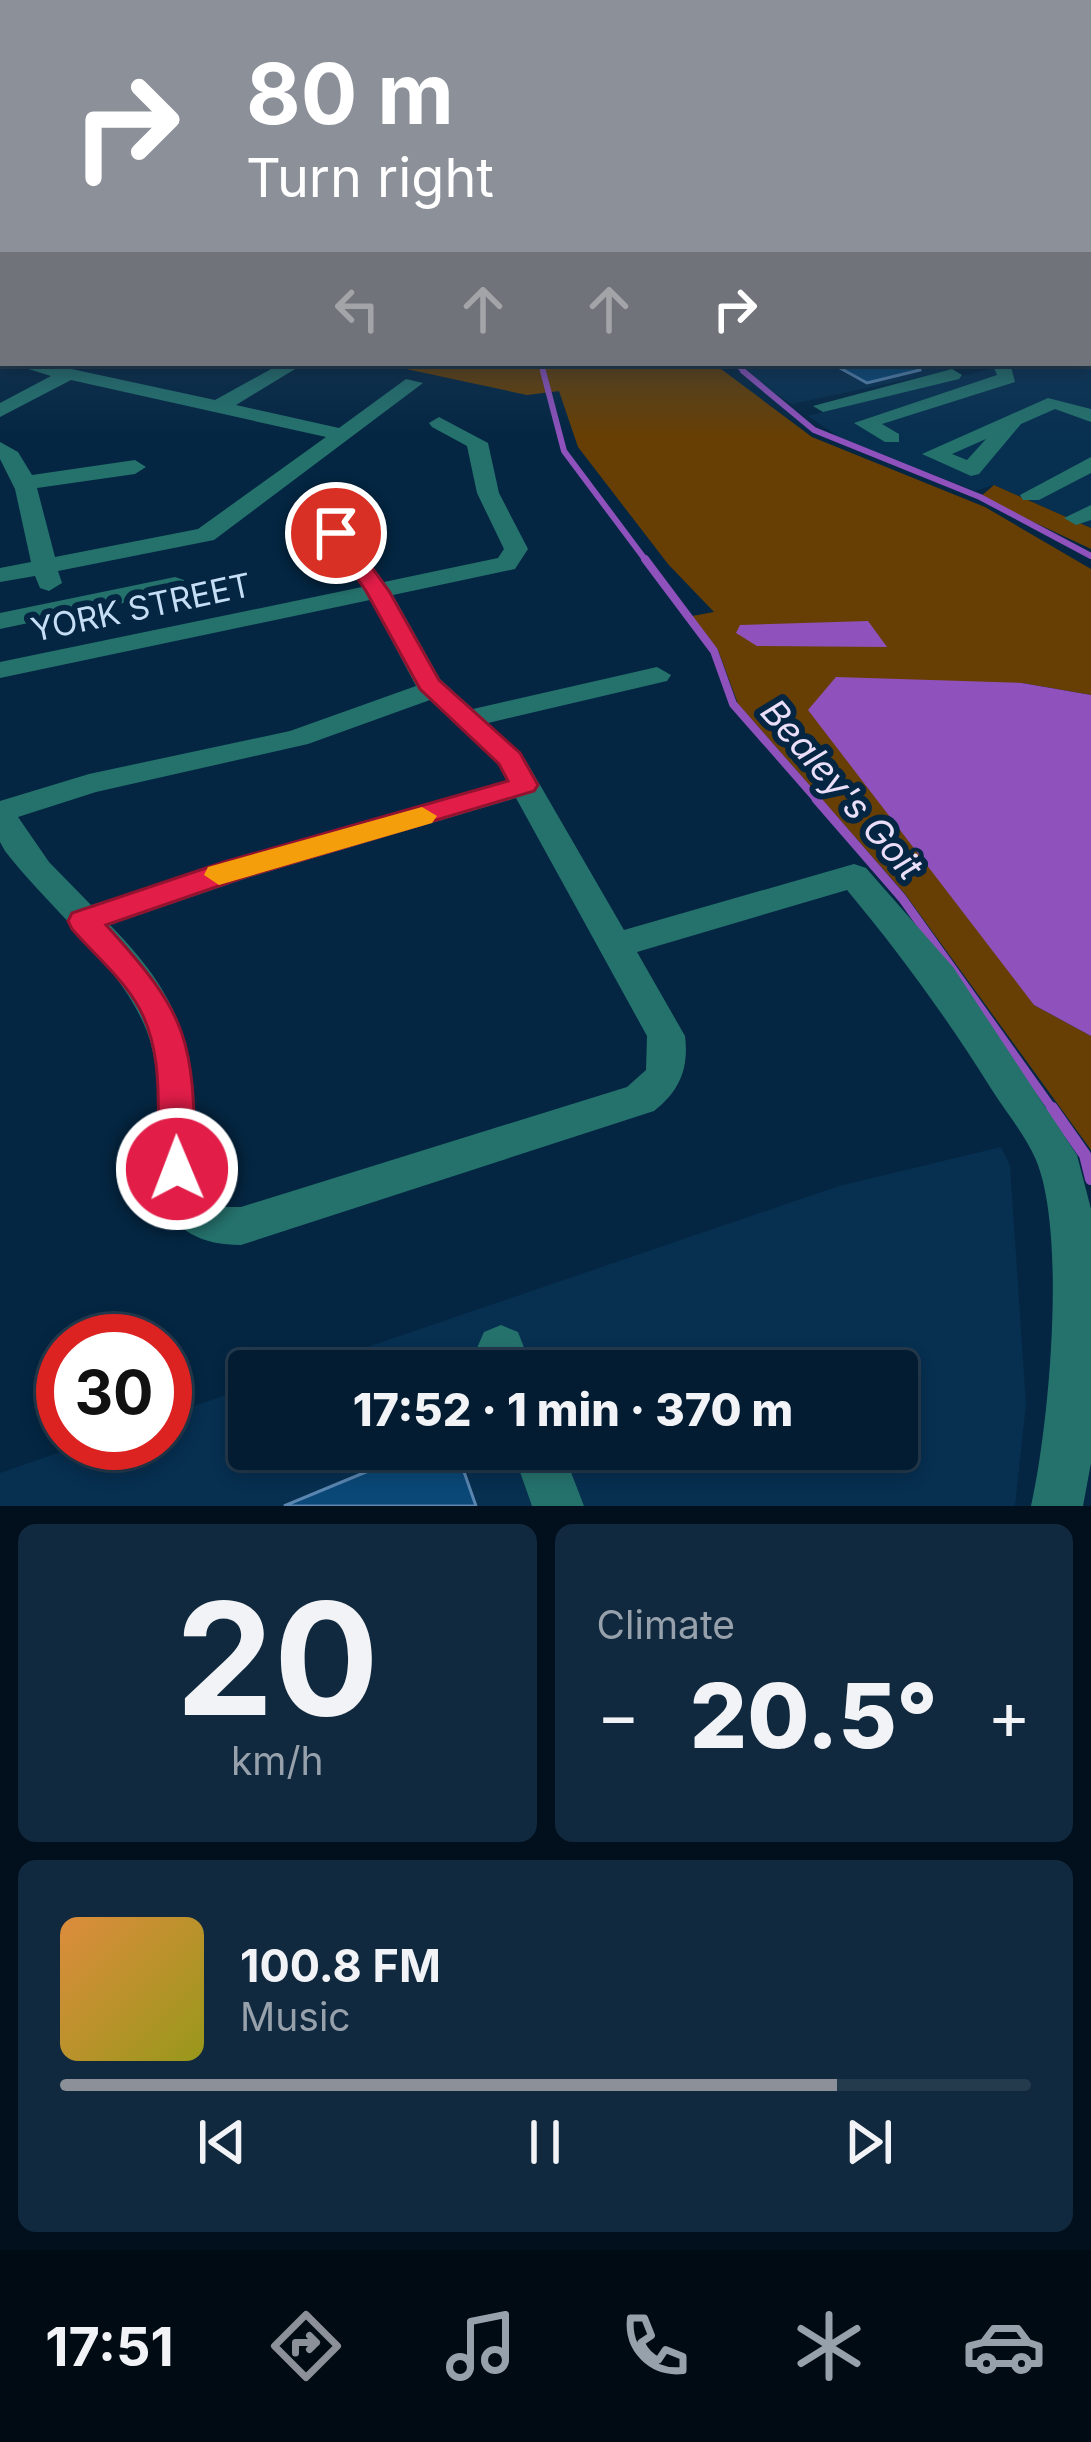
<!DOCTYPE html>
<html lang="en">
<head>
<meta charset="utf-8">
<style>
	:root { --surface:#031c32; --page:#11293e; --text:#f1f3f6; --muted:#97a1ac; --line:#243a4d; --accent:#8c9099 }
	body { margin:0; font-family:Inter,sans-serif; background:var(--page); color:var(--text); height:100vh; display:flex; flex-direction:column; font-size:45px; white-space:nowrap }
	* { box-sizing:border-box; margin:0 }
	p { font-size:39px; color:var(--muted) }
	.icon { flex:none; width:66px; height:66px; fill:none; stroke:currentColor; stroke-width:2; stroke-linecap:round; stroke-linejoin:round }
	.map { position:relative; height:1506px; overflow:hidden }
	.sheet { display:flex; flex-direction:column; gap:18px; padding:18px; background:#020f1c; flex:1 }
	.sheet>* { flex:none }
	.top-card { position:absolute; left:0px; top:0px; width:1092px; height:366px; box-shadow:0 6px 18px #0003,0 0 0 3px var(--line); background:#8c9099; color:#fff; overflow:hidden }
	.speed { position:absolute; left:36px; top:1314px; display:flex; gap:24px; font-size:60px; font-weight:700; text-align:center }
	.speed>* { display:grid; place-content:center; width:156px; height:156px; border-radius:50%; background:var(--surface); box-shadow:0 6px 18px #0003,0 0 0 3px var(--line); line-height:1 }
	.speed .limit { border:18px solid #d22; background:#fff; color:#111 }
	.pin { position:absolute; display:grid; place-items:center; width:102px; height:102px; color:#fff; margin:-51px; border:6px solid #fff; border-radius:50%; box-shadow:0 3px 12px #0007 }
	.me { position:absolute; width:132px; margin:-66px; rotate:359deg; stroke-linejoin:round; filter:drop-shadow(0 0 9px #0008) }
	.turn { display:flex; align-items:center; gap:42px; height:252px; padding:0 48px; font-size:54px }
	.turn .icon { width:156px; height:156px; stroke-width:2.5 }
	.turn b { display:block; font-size:84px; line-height:102px }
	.lanes { display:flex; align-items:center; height:114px; padding:0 48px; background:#0003; justify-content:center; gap:60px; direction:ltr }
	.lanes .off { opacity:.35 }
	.big { font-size:90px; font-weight:800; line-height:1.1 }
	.sheet .tile { flex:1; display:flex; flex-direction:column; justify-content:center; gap:18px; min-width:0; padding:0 42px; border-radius:18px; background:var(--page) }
	.sheet .dial { align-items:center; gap:0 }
	.dial b { font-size:156px; line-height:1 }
	.song { display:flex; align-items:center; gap:36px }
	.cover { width:144px; height:144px; border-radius:18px; background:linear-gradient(135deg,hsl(30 70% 55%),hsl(60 70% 35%)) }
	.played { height:12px; border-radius:6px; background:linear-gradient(90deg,var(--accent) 80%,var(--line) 80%) }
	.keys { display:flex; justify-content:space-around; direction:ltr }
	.heat { display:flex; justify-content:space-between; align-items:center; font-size:66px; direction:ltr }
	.sheet .tiles { flex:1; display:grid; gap:18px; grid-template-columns:1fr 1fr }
	.tile:last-child { grid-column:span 2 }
	.trip { position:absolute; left:228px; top:1350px; width:690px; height:120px; border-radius:12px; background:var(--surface); box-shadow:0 6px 18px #0003,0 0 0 3px var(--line); font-weight:800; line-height:120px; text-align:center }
	.tabs { display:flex; height:192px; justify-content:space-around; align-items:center; background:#010b14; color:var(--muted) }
	.tabs .icon { width:84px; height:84px }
	.tabs .current { color:var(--accent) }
	.tabs b { font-size:54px; color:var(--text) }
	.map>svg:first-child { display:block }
	.built { fill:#072f50 }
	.green { fill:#673f04 }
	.water { fill:#8f52bc }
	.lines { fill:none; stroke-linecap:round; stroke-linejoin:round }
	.stream-far4 { stroke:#8f52bc; stroke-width:4.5 }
	.stream-far3 { stroke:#8f52bc; stroke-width:6 }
	.stream-far2 { stroke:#8f52bc; stroke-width:8 }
	.stream-far1 { stroke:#8f52bc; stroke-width:9 }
	.stream { stroke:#8f52bc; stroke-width:12 }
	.building { fill:#0a4878; stroke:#5a86b1; stroke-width:3 }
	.minor { fill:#25726d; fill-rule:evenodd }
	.major { fill:#34bbb2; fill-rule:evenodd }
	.route { fill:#e11d48; stroke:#92132f; stroke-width:3 }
	.slow { fill:#f59e0b }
	.labels { text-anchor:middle; stroke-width:12; stroke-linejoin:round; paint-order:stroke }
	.street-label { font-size:33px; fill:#c6def5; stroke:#042642 }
	.water-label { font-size:36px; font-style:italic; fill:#ebdef9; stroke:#042642 }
</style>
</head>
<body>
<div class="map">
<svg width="1091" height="1506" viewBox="0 0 1091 1506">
	<rect width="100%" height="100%" fill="#042642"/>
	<g class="built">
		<path d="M1091,343V528L994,485L975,491L843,440L808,416L1012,363H1089Z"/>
		<path d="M728,363H959L966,367L792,404Z"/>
		<path d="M1001,1147L1010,1165L1026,1404L1015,1506H0V1473L86,1443H165V1416L249,1387V1449H897V1371H297L839,1186Z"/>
	</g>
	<g class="green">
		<path d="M378,363H713L812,437L985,507L1091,569V695L1022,683L1034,1005L1091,1036V1150L905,894L738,704L718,650L692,616L714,612L668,564L578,447L559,391L527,395Z"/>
		<path d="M994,485L1091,528V549L980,497Z"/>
	</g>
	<g class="water">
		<path d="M868,621L887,647L757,646L736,633L740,625Z"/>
		<path d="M836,677L1022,683L1091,695V1036L1034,1005L808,710Z"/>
	</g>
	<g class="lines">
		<g class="stream-far4">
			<path d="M541,363L544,374"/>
			<path d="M734,363L747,374"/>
		</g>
		<g class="stream-far3">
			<path d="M543,371L564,451L647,562"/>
			<path d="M743,371L814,430L980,497L1091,556"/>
		</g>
		<path class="stream-far2" d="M645,559L714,651L733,704L819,802"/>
		<path class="stream-far1" d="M816,799L902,898L1054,1111"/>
		<path class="stream" d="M1052,1108L1085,1155L1091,1179"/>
	</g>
	<g class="building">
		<path d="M831,363H920V370L867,383Z"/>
		<path d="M373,1449H456L476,1506H284L378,1467Z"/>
	</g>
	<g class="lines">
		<g class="minor">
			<path d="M1091,279V289L1089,290V280Z"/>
			<rect x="1089" y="324" width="2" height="11"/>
			<path d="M9,363H44L215,400L282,363H305L236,405L339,428L406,379L423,383L214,540L58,571L62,583L49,591L40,588L35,576L0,582V568L31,562L15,489L0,459V442L18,452L32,475L135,460L146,467L135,474L37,488L55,557L198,529L326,437L71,380L0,417V403L51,376Z"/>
			<path d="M992,363H1010L1015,382L882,424L899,434V442H885L854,423L997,375Z"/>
			<path d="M952,369L962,375L959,379L823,412L813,406Z"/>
			<path d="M1048,398L1091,409V422L1055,409L1021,424L979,474L971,476L922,454ZM986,439L967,460L952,454Z"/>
			<path d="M439,417L488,443L499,493L528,549L515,569L393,595L440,679L473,709L657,667L671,675L667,681L488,723L525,759L624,930L854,864L866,868L953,967L1077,1155L1091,1209V1463L1083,1506H1031C1049,1427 1067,1234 1036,1160C1026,1136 1006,1112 992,1090C947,1018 901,955 847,890L637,952L685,1036C689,1068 680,1091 654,1111L241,1245C202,1245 175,1232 158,1195C155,1147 163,1096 152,1048C135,976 50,910 5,851L0,842V801L89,774L290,731L416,686L370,600L0,678V662L362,587L324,533L327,515L339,508L351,515L348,533L384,582L498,558L504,549L477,493L467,446L432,427L429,423ZM430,700L498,764L507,780L91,905L49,862L18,817L96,792L308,744ZM516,798L647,1036L646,1070L627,1087L241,1207H220L200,1187C191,1066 202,1019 110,925L247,878Z"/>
			<path d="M1091,457V473L1039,500H1023L1020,495Z"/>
			<path d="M1091,505V520L1076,525L1064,518Z"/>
			<path d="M175,577L184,580V590L0,629V613Z"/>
			<path d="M501,1325L518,1332L533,1371H485L477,1348L484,1332Z"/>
			<path d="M512,1449H562L584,1506H532Z"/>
		</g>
		<path class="major" d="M3,356V363H12L0,369Z"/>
	</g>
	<linearGradient id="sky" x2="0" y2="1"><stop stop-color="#021524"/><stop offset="0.52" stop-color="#294765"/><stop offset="1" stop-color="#294765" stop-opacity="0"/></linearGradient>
	<rect width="1091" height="437" fill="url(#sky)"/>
	<path class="route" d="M329,529H344L389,591L439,680L520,753L538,785L534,791L245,877L106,925C194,1021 192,1042 196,1169L190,1180L177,1185L163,1180L158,1169C157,1115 166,1049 135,1001C119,975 92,952 72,929L68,921L72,913L224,862L508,781L499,764L420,689L366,591L326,533Z"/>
	<path class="slow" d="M422,807L437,816L432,823L219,885L204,875L208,867Z"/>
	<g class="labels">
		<g class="street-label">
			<text transform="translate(141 607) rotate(-12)" y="12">YORK STREET</text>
		</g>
		<g class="water-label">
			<text transform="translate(842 789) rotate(49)" y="13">Bealey's Goit</text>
		</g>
	</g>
</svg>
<div class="speed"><div class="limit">30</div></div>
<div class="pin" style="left:336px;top:533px;background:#d93025"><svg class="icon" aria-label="arrive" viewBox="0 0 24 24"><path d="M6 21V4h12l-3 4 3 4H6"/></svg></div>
<svg class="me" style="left:177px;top:1169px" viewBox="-20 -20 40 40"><circle r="17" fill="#e11d48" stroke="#fff" stroke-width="3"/><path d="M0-11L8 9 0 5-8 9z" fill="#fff"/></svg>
<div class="trip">17:52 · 1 min · 370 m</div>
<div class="top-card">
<div class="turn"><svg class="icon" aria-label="right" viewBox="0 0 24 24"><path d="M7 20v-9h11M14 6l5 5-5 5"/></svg><div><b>80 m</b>Turn right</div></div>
<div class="lanes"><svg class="icon off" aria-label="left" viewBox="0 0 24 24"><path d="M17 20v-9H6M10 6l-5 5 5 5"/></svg><svg class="icon off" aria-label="ahead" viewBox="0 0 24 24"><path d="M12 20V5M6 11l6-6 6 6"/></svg><svg class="icon off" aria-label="ahead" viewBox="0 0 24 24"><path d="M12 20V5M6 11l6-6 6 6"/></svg><svg class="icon" aria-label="right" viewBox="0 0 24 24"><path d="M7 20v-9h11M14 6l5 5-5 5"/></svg></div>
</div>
</div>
<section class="sheet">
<div class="tiles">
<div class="tile dial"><b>20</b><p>km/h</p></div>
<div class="tile"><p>Climate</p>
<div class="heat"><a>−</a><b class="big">20.5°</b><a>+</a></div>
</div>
<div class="tile">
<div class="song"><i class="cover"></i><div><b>100.8 FM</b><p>Music</p></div></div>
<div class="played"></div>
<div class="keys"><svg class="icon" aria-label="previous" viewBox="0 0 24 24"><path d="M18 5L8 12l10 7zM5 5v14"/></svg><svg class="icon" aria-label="pause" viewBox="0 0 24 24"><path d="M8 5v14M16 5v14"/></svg><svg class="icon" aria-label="next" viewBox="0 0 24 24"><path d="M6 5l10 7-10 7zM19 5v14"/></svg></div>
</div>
</div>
</section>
<nav class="tabs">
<b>17:51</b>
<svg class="icon current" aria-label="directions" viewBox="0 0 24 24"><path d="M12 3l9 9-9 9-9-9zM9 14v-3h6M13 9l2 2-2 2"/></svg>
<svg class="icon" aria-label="music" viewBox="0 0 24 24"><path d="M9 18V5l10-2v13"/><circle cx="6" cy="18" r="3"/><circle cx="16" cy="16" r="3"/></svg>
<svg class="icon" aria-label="phone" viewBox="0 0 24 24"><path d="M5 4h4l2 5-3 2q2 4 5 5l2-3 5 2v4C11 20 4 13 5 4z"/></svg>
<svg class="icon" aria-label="climate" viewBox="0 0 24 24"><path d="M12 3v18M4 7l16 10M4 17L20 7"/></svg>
<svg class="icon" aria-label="car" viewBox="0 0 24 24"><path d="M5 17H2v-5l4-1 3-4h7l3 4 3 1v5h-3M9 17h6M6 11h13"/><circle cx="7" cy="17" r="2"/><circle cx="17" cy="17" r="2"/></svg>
</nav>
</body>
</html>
